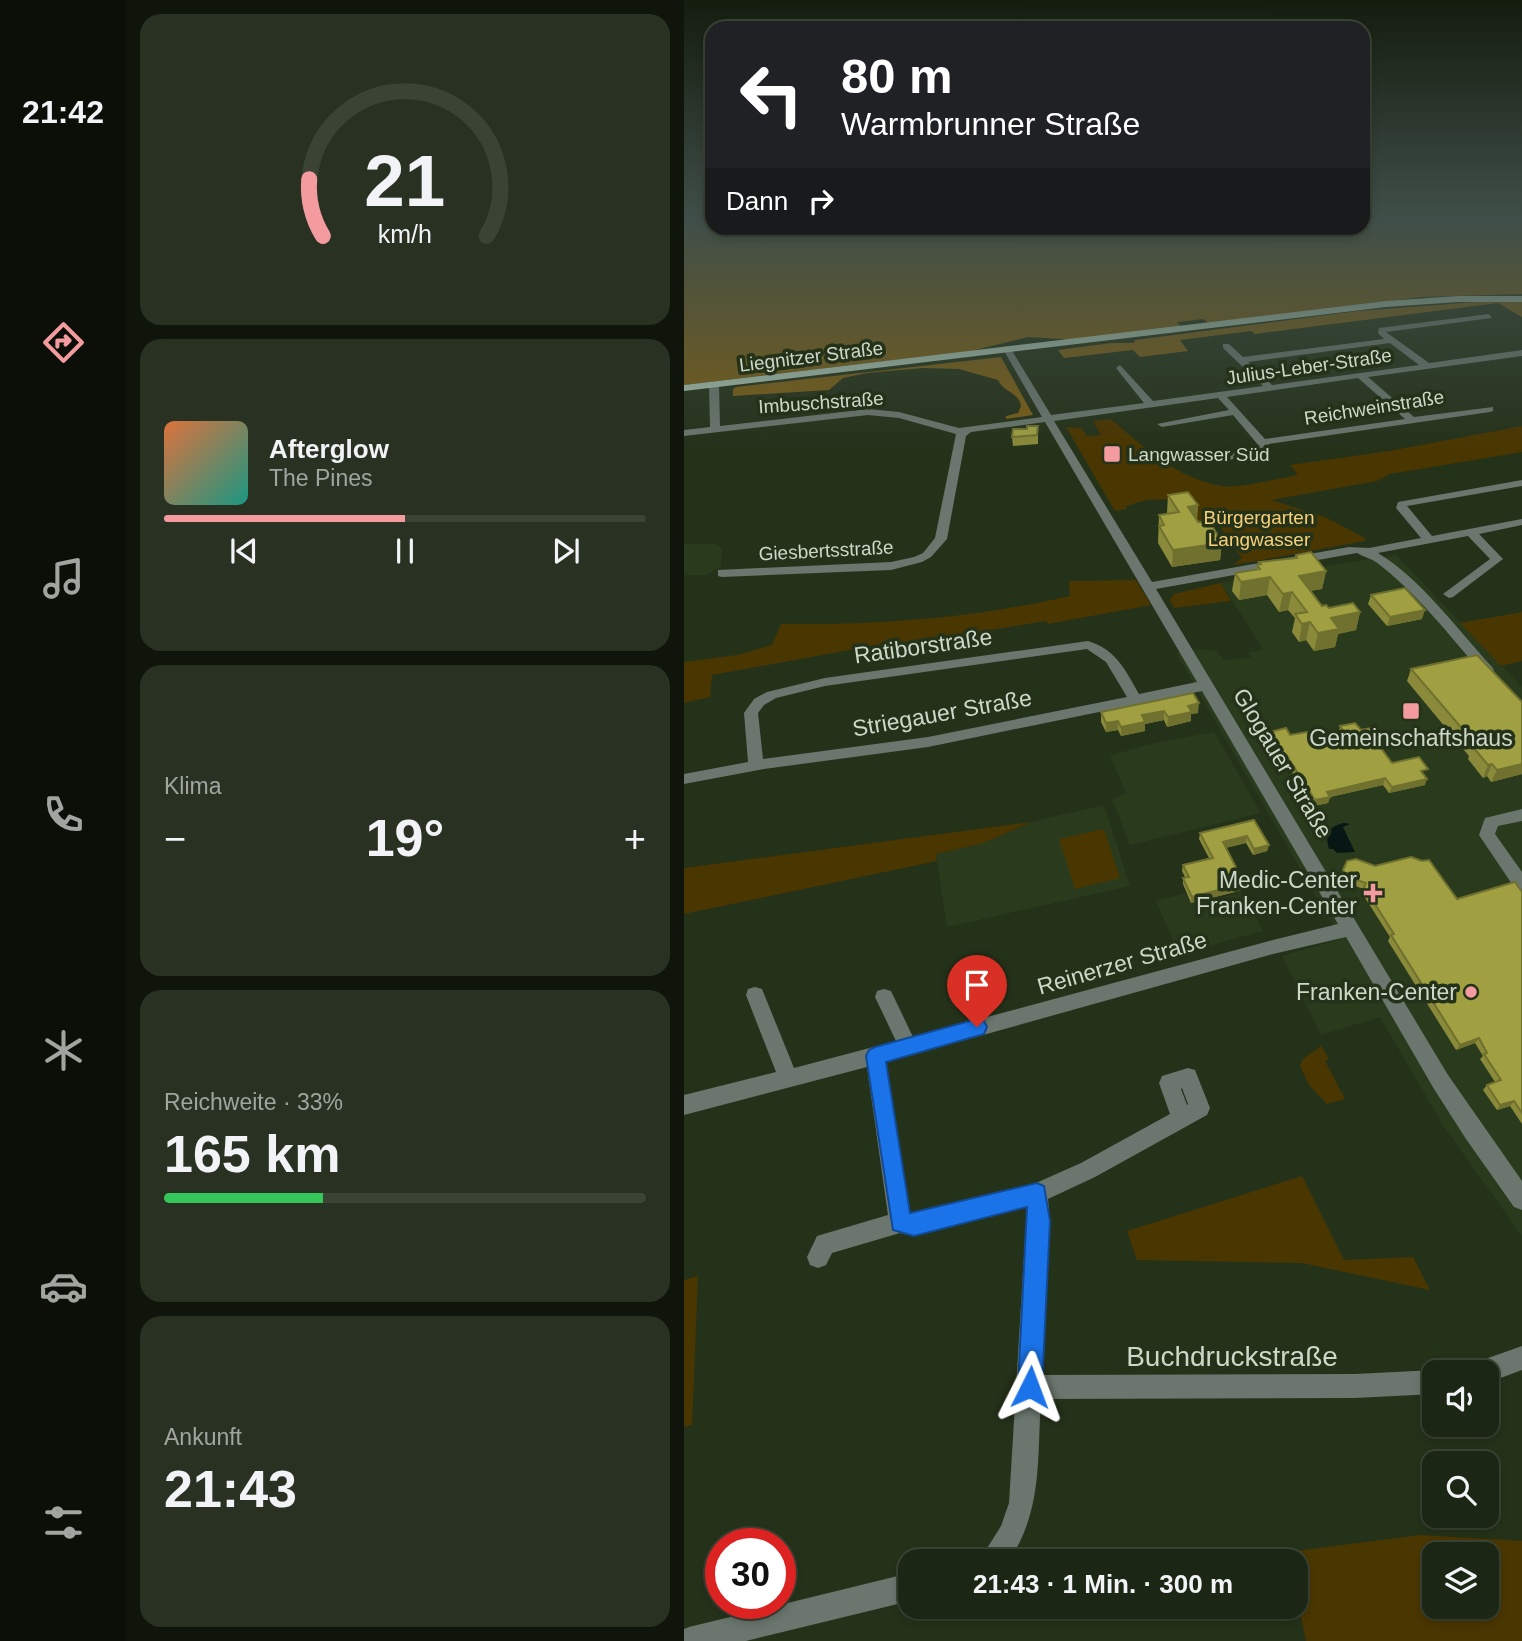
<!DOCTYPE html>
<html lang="de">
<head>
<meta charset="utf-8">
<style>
	:root { --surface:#1c2614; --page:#293222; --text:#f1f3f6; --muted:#a0a5a0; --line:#3a4334; --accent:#f49b9f }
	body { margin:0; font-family:Helvetica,sans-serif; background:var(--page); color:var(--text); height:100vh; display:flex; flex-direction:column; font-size:26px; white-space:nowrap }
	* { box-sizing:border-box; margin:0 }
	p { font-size:23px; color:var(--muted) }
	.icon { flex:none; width:38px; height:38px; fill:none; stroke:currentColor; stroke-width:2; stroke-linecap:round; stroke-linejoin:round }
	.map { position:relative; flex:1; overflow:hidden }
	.sheet { display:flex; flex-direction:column; gap:14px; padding:14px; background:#0f150b; width:558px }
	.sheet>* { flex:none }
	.guide { position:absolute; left:21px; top:21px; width:665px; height:214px; border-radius:21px; box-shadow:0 4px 10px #0003,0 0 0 2px var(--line); background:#202124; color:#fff; overflow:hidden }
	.controls { position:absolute; left:738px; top:1360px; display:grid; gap:14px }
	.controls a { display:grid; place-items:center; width:77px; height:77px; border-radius:14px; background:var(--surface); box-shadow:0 4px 10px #0003,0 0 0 2px var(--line); font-size:35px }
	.speed { position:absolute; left:21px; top:1528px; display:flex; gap:14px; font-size:35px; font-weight:700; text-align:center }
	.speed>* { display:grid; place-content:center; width:91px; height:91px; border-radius:50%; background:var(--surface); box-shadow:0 4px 10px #0003,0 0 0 2px var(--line); line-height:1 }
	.speed .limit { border:10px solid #d22; background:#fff; color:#111 }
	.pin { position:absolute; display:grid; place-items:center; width:60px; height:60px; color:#fff; margin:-72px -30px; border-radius:50% 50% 50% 0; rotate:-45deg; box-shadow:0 0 7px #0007 }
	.pin .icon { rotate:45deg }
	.me { position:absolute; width:77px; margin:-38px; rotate:3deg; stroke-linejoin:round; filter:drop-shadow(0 0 5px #0008) }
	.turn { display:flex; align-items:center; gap:24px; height:147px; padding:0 21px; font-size:32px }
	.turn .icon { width:91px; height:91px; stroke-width:2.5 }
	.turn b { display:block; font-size:49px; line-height:60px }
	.then { display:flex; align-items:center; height:66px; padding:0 21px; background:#0003; gap:14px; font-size:26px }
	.big { font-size:52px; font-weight:800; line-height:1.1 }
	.sheet .widget { flex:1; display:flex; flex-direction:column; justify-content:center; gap:10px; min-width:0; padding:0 24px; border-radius:21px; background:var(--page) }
	.sheet .dial { align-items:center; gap:0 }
	.dial svg { height:182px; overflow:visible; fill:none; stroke:var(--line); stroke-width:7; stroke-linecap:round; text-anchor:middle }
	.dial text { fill:var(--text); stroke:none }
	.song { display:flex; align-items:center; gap:21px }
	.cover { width:84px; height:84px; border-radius:10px; background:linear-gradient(135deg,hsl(20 70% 55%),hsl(170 70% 35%)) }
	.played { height:7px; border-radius:4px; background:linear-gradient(90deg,var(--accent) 50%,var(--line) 50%) }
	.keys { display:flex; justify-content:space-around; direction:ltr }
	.heat { display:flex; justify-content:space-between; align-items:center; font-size:38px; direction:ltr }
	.charge { height:10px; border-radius:5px; background:linear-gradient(90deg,#34c759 33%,var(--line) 0) }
	.trip { position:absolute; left:214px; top:1549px; width:410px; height:70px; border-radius:21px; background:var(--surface); box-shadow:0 4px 10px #0003,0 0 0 2px var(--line); font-weight:800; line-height:70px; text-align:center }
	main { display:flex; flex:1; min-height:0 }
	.tabs { display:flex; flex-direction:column; width:126px; justify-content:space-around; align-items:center; background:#0b0f08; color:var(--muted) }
	.tabs .icon { width:49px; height:49px }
	.tabs .active { color:var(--accent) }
	.tabs b { font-size:32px; color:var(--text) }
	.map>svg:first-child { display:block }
	.built { fill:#2a3b1d }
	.green { fill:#4a3600; fill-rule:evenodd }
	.forest { fill:#7a5e17 }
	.water { fill:#071714 }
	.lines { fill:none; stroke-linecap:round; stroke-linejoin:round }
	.minor { fill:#6a766e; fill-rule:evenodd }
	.major { fill:#a5bfad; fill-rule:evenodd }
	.wall { fill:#8a8a3a }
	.shaded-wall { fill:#70702f }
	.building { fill:#a0a043; stroke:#70702f; stroke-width:2 }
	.route { fill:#1a73e8; stroke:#114b97; stroke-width:2 }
	.poi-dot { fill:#f49b9f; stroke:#25321a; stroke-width:2.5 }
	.labels { text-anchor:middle; stroke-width:7; stroke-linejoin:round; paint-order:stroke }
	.far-street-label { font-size:19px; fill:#ced7c8; stroke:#25321a }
	.far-poi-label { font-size:19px; fill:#ced7c8; stroke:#25321a; text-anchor:start }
	.far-park-label { font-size:19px; fill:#f8d178; stroke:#25321a }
	.street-label { font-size:23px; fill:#ced7c8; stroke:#25321a }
	.poi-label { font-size:23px; fill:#ced7c8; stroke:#25321a; text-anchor:end }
	.near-street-label { font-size:28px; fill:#ced7c8; stroke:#25321a }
</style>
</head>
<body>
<main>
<nav class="tabs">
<b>21:42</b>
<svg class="icon active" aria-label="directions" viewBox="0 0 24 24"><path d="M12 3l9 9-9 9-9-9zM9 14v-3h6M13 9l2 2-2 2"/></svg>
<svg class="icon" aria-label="music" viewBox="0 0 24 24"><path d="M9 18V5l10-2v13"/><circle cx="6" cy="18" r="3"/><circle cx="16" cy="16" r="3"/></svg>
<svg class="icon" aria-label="phone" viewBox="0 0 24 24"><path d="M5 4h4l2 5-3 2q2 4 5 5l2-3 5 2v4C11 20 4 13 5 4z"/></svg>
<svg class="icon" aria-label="climate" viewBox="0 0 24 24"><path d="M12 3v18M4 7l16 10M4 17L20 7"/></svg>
<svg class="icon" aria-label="car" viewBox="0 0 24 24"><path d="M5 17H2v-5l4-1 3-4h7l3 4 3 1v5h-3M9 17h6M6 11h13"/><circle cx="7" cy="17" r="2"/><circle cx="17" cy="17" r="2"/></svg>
<svg class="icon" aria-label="filters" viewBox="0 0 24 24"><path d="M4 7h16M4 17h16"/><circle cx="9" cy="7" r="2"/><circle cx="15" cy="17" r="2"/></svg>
</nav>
<section class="sheet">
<div class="widget dial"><svg viewBox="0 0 100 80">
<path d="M14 69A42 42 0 1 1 86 69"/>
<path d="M14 69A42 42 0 0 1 8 44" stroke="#f49b9f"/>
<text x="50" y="56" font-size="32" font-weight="700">21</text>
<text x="50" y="72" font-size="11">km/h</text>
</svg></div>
<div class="widget">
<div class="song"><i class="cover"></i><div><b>Afterglow</b><p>The Pines</p></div></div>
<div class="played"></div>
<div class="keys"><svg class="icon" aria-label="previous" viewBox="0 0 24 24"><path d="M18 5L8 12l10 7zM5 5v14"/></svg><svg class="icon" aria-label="pause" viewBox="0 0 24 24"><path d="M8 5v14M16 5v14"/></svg><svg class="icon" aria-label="next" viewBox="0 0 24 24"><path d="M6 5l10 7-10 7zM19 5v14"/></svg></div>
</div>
<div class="widget"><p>Klima</p>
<div class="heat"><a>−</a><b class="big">19°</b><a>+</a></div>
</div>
<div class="widget"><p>Reichweite · 33%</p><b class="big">165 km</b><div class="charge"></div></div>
<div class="widget"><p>Ankunft</p><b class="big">21:43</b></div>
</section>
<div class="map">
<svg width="838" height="1641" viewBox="0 0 838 1641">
	<rect width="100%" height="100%" fill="#25321a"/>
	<g class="built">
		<path d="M0,544H31L38,548L37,566L22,575H0Z"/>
		<path d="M712,555L838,687V1236L760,1127L696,1017L637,1035L598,956L657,939L492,653L516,649L533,651L540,660L566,658L565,652L580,650L537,583Z"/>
		<path d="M530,732L577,813L446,845L428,799L442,793L426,756L462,745Z"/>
		<path d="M420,805L446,886L263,927L252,854L300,843L347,822Z"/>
		<path d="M559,892L579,931L495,954L472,901L502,893L508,905Z"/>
	</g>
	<g class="green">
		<path d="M427,419C459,447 494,479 538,486C554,489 596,478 614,475L606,465L705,451L838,426V452L706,474L693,481L587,500L641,517L681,538V541L549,565L558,558L531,520L513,522L493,499L463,500L442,506L443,509L431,511L382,427L398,428L403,436L417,435L409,421Z"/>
		<path d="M452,580L467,605L364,624L362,621L210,646L209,642L28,675L26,697L0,703V662L53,655L88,645L97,624C196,625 289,618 386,596L385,581Z"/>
		<path d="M537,583L547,601L490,608L486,600L490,594Z"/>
		<path d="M838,612V661L817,666L776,623Z"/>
		<path d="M347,822L300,843L252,854L253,861L0,914V868Z"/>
		<path d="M420,829L436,878L391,889L375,839Z"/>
		<path d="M637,1046L645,1059L641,1061L661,1099L643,1104L625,1085L616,1066L619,1059Z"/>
		<path d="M618,1176L660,1260L729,1257L746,1290L618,1263L453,1260L443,1231Z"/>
		<path d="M14,1276L8,1425L0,1427V1280Z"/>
		<path d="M737,1535L838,1541V1641H622L611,1588V1561H605L603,1552ZM751,1554H803V1606H751Z"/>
	</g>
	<g class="forest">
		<path d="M0,220H28V228H679V220H838V294L738,297L524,323L520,319L493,322L496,326L394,340L344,337L287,351L0,385Z"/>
		<path d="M792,302H838V317L814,303L571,334L567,331L496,340L504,351L456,357L449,350L380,358L374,350L427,343H450L451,340L674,311Z"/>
		<path d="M317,357L349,415L322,419V416L334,413L337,406C335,392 319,392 314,380L275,369L239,368L183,373L159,378L145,390L49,396V389L52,387Z"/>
	</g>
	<path class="water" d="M660,823L666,824L659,827L671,852L653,853L649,849H645C642,836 641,827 660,823Z"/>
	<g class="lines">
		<g class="minor">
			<path d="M805,314L808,318L702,332L745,363L838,350V356L684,377L730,417L809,407V411L806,412L585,444V450L541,461L537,460V456L575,446L549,415L478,427L473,424L545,410L534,398L370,421L468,582L665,547L685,548L737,538L712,508L714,502L838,480V486L723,506L748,536L838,519V525L795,534L819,559L769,597L765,598L759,594L806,559L784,536L694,553C737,579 774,630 808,667L810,670L808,673H798C765,635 733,593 692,562C686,558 679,557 673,553L472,589L764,1075L838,1181V1210L830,1207L782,1139L750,1089L662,937L589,954L202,1062L226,1213L230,1214L352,1183L397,1163L486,1114L475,1083L478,1076L504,1068L511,1070L526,1108L523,1115L411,1177L364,1199L366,1221L358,1375L671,1374L751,1370L756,1372H751V1394L671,1398L357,1399C353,1459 359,1509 325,1561H295L317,1526L325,1503L343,1206L230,1236L216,1233L148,1253L142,1265L134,1268L126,1265L123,1257L133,1236L204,1215L183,1067L0,1115V1095L92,1072L62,995L64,989L71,987L78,989L110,1068L212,1041L191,997L193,991L200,989L207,991L229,1037L589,940L654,924L518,691L244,747L80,769L0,784V774L64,762L60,713L70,699L83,692L141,678L404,641C432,649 442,671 455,694L513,682L361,422L287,432L282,436L263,539L247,557L238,562L207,570L38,577L34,576V570L207,562L230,557L239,553L251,538L272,434L215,418L184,415L0,436V430L26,427L25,385L30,382L35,385L36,426L184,409L215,412L275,428L358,417L319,349L323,346L327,349L367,415L460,403L432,368L436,365L469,401L579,386L539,348V344H545L559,357L700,339L694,333L695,328ZM706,343L735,365L588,385L564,362ZM674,378L721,419L581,439L543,397ZM403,649L422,662L443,697L244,737L79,759L74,713L80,705L92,698L141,686ZM498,1088L504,1104L503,1105L497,1089Z"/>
			<path d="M838,809V821L814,826L811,834L838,872V892L832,890L795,835L801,818Z"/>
			<path d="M838,1346V1370L803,1383V1372H787L790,1363Z"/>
			<path d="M226,1573V1601L62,1641H0V1629L5,1627Z"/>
		</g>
		<path class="major" d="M774,296H838V302H774L702,307L0,391V385L702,301Z"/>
	</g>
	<g class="wall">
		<path d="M354,426V444L329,446L328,437L343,429Z"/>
		<path d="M484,495L514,505L513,519L538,543L536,560L488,567L474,543L475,515L484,514L483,513Z"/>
		<path d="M612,555L642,571L638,589L626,591L638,606L676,612L672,630L654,634L651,647L630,651L622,640L615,642L608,632L611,618L604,610L595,612L583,595L555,600L548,591L551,573L573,569L575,562L611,558Z"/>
		<path d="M687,595L738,619L703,626L684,604Z"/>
		<path d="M727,669L838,774L807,782L803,776L799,778L784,759L785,756L723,681Z"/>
		<path d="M509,693L514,713L507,714V721L483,727L480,720L461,724V731L437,736L434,730L422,732L417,722V712Z"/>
		<path d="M656,726L677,730L694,739L693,743L708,763L741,775V785L705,793L699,785L646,797L644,803L630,806L601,762L596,763L581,739L582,733L628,739L655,733Z"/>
		<path d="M570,820L585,845L583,851L569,855L562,843L541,848L559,890L507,903L499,884V878L501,877L498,871L499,865L525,858L515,839L516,833Z"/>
		<path d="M659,870L773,899L838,892V1124L826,1106L813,1110L799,1090L803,1085L811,1082L796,1059L799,1056L791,1043L772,1050L704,941L706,937L678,893L680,889L662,883L657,876Z"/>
	</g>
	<g class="shaded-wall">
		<path d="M514,505L512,523L504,507Z"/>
		<path d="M538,543L536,560L488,567L489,550Z"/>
		<path d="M642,571L638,589L611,593L615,576Z"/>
		<path d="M586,577L583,595L555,600L557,582Z"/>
		<path d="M608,592L604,610L595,612L599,594Z"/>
		<path d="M741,610L738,619L703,626L706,617Z"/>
		<path d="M676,612L672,630L654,634L651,647L630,651L634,633L647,618Z"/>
		<path d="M626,622L622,640L615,642L618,624Z"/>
		<path d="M515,703L514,713L507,714V721L483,727L484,717L504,706Z"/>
		<path d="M480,711V720L461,724V731L437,736V727L458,715Z"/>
		<path d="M434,721V730L422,732V723Z"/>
		<path d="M603,756L601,762L596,763L598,757Z"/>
		<path d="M808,764L803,776L799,778L804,765Z"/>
		<path d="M838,764V774L807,782L813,770Z"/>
		<path d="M701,778L699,785L646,797L644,803L630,806L631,800L643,792Z"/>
		<path d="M743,779L741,785L705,793L708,787Z"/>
		<path d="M563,836L562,843L538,849L539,842Z"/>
		<path d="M585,845L583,851L569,855L570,849Z"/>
		<path d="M560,883L559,890L507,903L508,897Z"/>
		<path d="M795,1038L791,1043L772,1050L776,1045Z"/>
		<path d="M830,1101L826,1106L813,1110L816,1105Z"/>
	</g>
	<g class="building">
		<path d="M343,426H354L353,435L328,437L329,429H343Z"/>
		<path d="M504,492L514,505L504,507L514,522H526L538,543L489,550L475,526L480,525L475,515L495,512L484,495Z"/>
		<path d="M627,552L642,571L615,576L638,606L642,605L645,608L669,603L676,612L647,618L655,629L634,633L626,622L618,624L611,614L623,612L608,592L599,594L586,577L557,582L551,573L576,569L573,565L577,564L575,562L613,558L612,555Z"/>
		<path d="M721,588L741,610L706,617L687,595Z"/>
		<path d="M793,655L838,702V764L813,770L808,764L804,765L789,747L793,746L727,669Z"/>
		<path d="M509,693L515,703L504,706L508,712L484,717L480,711L458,715L461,722L437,727L434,721L422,723L417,712Z"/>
		<path d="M671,723L677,730L687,728L694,739L691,740L708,763L735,757L744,769L737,771L743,779L708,787L701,778L643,792L646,797L631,800L603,756L598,757L582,733L602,728L606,735L623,732L628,739L660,732L656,726Z"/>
		<path d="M570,820L585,845L570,849L563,836L539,842L560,883L508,897L499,878L505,877L499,865L529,858L516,833Z"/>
		<path d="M727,857L738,861L745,860L773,899L831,882L838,892V1113L830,1101L816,1105L803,1085L817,1080L800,1054L803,1053L795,1038L776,1045L707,935L710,934L680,887L682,883L664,877L659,870L663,861L672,859L691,866Z"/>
	</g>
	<linearGradient id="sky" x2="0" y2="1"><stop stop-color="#141c0e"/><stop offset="0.49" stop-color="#404f49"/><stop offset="1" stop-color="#404f49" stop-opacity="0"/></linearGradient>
	<rect width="838" height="450" fill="url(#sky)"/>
	<path class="route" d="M293,1019L300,1021L303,1027L300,1034L202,1062L226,1213L353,1183L360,1186L366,1221L358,1387L355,1395L346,1399L337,1395L334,1387L343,1207L230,1236L209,1230L182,1056L185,1050L191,1047Z"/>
	<g class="poi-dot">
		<rect x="419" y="445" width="18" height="18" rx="3.5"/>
		<rect x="718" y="702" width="18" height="18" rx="3.5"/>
		<path d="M685.5 882.5h7v7h7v7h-7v7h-7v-7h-7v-7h7z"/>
		<circle cx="787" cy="992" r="7"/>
	</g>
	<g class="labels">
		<g class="far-street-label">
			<text transform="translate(127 356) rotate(-7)" y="7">Liegnitzer Straße</text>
			<text transform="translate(625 366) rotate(-8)" y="7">Julius-Leber-Straße</text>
			<text transform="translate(137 402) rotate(-4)" y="7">Imbuschstraße</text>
			<text transform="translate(690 407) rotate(-9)" y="7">Reichweinstraße</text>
			<text transform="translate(142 550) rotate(-3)" y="7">Giesbertsstraße</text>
		</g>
		<g class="far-poi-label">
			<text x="444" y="461">Langwasser Süd</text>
		</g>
		<g class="far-park-label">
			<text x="575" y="524">Bürgergarten<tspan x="575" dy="22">Langwasser</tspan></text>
		</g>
		<g class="street-label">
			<text transform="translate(239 646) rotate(-8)" y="8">Ratiborstraße</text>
			<text transform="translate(258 713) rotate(-10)" y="8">Striegauer Straße</text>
			<text transform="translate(599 763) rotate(59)" y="8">Glogauer Straße</text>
			<text transform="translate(438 963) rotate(-16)" y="8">Reinerzer Straße</text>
		</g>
		<g class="poi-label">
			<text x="727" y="746" text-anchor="middle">Gemeinschaftshaus</text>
			<text x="673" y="888">Medic-Center<tspan x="673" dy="26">Franken-Center</tspan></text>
			<text x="773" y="1000">Franken-Center</text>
		</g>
		<g class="near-street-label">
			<text x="548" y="1366">Buchdruckstraße</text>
		</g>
	</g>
</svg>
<div class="controls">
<a><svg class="icon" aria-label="sound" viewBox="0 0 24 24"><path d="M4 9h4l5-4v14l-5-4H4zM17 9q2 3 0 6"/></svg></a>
<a><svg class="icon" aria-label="search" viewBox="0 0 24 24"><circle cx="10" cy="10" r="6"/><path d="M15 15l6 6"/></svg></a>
<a><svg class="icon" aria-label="layers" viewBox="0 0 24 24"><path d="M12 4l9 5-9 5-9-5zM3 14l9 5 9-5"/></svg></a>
</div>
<div class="speed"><div class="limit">30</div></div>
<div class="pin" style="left:293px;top:1027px;background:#d93025"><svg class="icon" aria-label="arrive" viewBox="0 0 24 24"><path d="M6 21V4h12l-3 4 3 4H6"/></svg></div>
<svg class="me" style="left:346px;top:1387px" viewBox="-20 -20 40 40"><path d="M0-17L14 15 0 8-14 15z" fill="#1a73e8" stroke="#fff" stroke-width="4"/></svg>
<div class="trip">21:43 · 1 Min. · 300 m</div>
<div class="guide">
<div class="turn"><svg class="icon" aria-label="left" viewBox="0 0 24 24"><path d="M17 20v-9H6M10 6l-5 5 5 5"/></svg><div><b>80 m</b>Warmbrunner Straße</div></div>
<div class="then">Dann<svg class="icon" aria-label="right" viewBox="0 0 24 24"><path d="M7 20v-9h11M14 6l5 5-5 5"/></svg></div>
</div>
</div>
</main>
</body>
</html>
